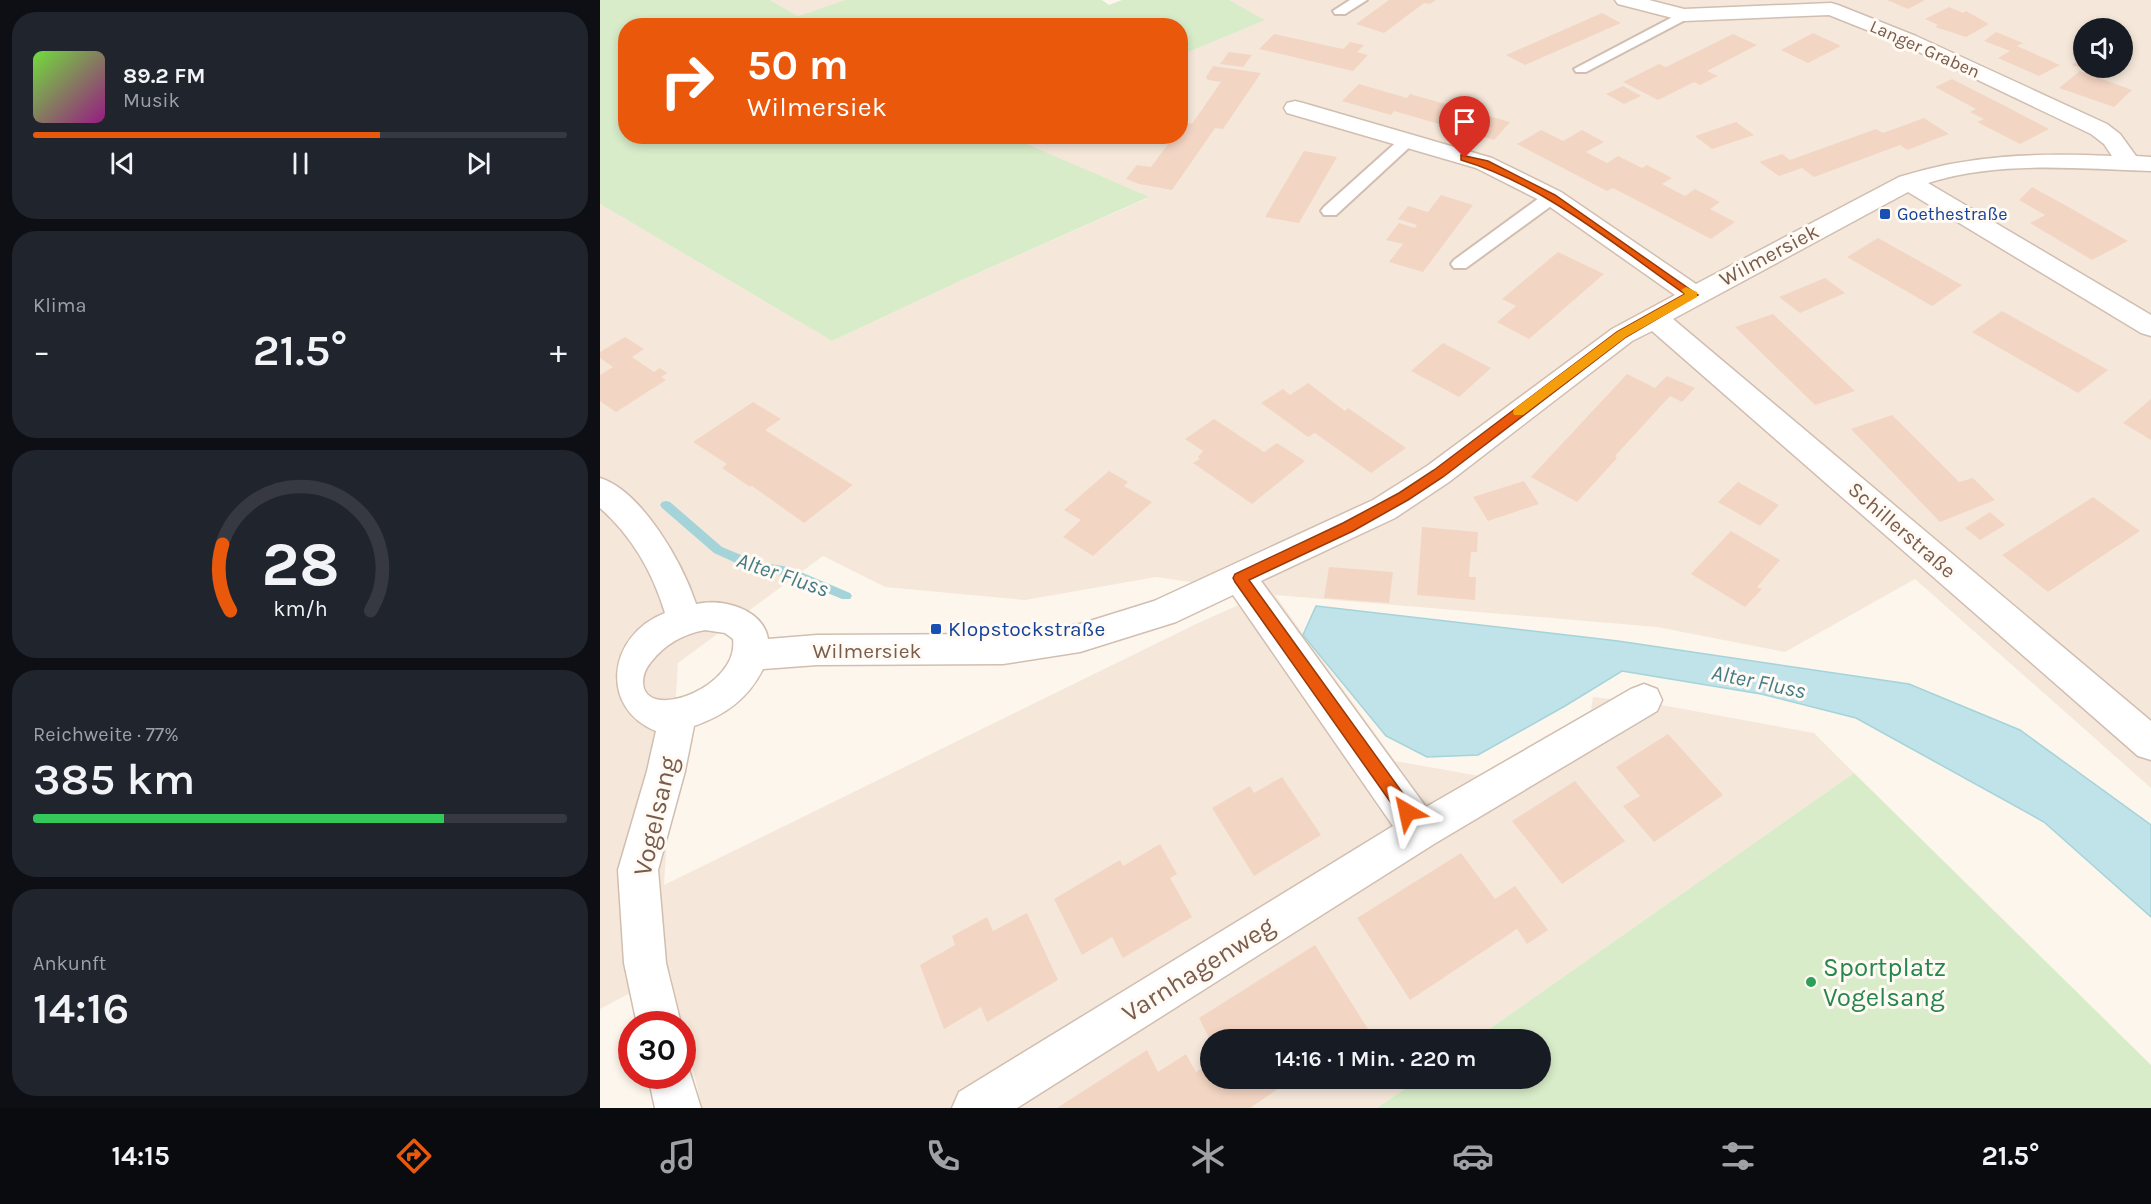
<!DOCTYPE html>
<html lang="de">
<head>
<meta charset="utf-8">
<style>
	:root { --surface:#171b24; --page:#20242c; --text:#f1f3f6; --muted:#9ea1a6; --line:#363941; --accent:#ea580c }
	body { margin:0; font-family:Karla,sans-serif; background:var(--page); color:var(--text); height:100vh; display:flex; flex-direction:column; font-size:22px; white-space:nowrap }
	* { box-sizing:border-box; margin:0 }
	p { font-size:20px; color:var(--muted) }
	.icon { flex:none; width:33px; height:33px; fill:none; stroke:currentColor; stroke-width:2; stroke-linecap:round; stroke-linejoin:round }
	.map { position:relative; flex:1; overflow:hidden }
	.side { display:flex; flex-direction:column; gap:12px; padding:12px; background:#0d0f14; width:600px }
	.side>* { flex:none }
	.guide { position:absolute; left:18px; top:18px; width:570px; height:126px; border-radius:24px; box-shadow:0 3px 9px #0003; background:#ea580c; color:#fff; overflow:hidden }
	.tools { position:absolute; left:1473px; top:18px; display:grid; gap:12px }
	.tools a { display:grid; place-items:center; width:60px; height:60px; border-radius:50%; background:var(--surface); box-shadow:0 3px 9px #0003; font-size:30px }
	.speed { position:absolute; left:18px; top:1011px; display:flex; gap:12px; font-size:30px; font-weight:700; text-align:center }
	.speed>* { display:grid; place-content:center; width:78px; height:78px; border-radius:50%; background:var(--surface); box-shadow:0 3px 9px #0003; line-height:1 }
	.speed .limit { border:9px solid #d22; background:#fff; color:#111 }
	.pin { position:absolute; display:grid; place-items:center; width:51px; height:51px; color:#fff; margin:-62px -26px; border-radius:50% 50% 50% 0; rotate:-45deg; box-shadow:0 0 6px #0007 }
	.pin .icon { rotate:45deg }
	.me { position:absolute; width:66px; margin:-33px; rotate:324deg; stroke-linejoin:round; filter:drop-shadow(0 0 4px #0008) }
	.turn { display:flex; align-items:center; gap:21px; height:126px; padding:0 30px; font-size:27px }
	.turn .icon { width:78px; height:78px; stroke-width:2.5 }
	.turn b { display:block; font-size:42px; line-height:51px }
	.big { font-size:45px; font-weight:600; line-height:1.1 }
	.side .card { flex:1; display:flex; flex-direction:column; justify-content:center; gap:9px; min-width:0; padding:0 21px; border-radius:24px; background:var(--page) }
	.side .dial { align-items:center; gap:0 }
	.dial svg { height:156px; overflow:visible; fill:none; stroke:var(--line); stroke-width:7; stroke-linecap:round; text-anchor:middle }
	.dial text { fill:var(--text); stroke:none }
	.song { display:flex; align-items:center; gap:18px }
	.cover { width:72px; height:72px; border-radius:9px; background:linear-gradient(135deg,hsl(100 70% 55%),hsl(310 70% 35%)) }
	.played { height:6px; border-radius:3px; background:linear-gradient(90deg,var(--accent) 65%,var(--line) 65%) }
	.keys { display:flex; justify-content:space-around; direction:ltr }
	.heat { display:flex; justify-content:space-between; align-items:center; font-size:33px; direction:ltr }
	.charge { height:9px; border-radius:4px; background:linear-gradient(90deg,#34c759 77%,var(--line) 0) }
	.trip { position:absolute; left:600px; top:1029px; width:351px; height:60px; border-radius:30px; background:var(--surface); box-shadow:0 3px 9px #0003; font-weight:600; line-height:60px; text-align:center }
	.dock { display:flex; height:96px; justify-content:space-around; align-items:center; background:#090b0e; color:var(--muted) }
	.dock .icon { width:42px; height:42px }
	.dock .selected { color:var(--accent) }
	.dock b { font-size:27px; color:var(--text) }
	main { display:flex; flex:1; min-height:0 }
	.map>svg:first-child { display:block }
	.residential { fill:#f5e8da; fill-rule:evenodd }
	.green { fill:#d8ecc9 }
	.water { fill:#bfe3e8; stroke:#a5d3da; stroke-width:1.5 }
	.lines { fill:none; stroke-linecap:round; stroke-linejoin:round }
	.stream { fill:#a5d3da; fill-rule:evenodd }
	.building { fill:#f3d5c3 }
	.lane-casing { stroke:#d1beb0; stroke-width:4 }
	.street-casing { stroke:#d1beb0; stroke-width:3 }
	.lane { fill:#fff; fill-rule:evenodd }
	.street { fill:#fff; fill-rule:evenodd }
	.route { fill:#ea580c; stroke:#983908; stroke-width:1.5 }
	.slow { fill:#f59e0b }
	.transit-dot { fill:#1a4fb4; stroke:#fffaf3; stroke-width:2 }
	.leisure-dot { fill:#2e9e5b; stroke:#fffaf3; stroke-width:2 }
	.labels { text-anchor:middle; stroke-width:6; stroke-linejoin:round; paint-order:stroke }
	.far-street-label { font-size:18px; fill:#7a5c4d; stroke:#fffaf3 }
	.far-transit-label { font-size:18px; fill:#164399; stroke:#fffaf3; text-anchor:start }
	.street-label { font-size:21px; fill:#7a5c4d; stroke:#fffaf3 }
	.transit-label { font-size:21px; fill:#164399; stroke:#fffaf3; text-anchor:start }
	.water-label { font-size:22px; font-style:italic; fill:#437c86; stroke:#fffaf3 }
	.near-street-label { font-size:26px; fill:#7a5c4d; stroke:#fffaf3 }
	.near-leisure-label { font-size:26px; fill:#27864d; stroke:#fffaf3; text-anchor:start }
</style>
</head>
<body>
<main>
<section class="side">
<div class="card">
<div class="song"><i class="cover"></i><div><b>89.2 FM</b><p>Musik</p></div></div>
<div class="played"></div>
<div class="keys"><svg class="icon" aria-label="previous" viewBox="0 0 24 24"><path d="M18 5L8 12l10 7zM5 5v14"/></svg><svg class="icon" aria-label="pause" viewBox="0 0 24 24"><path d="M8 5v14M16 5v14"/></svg><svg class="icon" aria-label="next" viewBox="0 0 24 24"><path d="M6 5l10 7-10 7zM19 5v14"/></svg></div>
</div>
<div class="card"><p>Klima</p>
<div class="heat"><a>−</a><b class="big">21.5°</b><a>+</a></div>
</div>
<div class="card dial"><svg viewBox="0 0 100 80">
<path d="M14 69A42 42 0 1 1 86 69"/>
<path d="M14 69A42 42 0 0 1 10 35" stroke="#ea580c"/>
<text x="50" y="56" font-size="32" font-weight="700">28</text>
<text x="50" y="72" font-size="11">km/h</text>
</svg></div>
<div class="card"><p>Reichweite · 77%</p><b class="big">385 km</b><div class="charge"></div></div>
<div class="card"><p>Ankunft</p><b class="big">14:16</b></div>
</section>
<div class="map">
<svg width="1551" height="1108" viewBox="0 0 1551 1108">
	<rect width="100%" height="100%" fill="#fdf6ec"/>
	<g class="residential">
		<path d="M170,0H245L198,16Z"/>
		<path d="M629,0H1551V788L1315,579L1185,652L1057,627L675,595L795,761L880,776L991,710L993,697L1056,704L1214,733L1254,773L875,1039L610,1040V1078L819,1079L777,1108H102L70,972L0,1009V204L232,341L360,281L548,198L411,137L580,136L581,55L664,20ZM1484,28H1522V68H1484ZM223,556L285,587L425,600L556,577L665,593L594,625L64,885L78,663Z"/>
	</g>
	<g class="green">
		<path d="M0,0H170L198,16L245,0H502L509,5L522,0H629L665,20L581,55L580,26H26V136L411,137L549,197L360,281L232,341L0,204Z"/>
		<path d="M1254,773L1551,1065V1108H777L819,1079L940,1078V1040L875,1039Z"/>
	</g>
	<path class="water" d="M716,606L1018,641L1309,684L1420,730L1551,825V917L1444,822L1256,718L1161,694L1022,671L965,706L878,755L827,757L786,736L703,635Z"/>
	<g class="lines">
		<path class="stream" d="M66,501L70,502L122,547L158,562L189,567L250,593L252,596L250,599H242L184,575L156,572L114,553L62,508L60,505L62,502Z"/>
	</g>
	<g class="building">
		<path d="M789,0H836L830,4L824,3L784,33L756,24Z"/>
		<path d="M1287,0H1325L1308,9Z"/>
		<path d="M1349,7L1363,13L1366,11L1389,24L1366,37L1335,27L1338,25L1325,19Z"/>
		<path d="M1002,13L1021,23L925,65L906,55Z"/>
		<path d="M1396,32L1423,43L1417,46L1460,65L1439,76L1398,58L1410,51L1384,41Z"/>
		<path d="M1213,33L1241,46L1208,63L1181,50Z"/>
		<path d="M674,34L743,49L750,42L764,45L757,52L768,55L753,71L659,49Z"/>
		<path d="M1133,34L1157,45L1107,71L1118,76L1100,85L1094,82L1058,100L1023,82L1059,64L1066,67Z"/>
		<path d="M629,52L652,55L643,67L620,64Z"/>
		<path d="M1484,55V68H1490L1487,70L1472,65Z"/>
		<path d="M613,66L661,73L623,129L615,128L572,190L539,184L526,179L537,165L551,167L574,136H580V127L584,122L592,124L621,82L608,80L606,77Z"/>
		<path d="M1480,71L1532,90L1514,107L1459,88Z"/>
		<path d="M1352,79L1407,107L1449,129L1420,144L1377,122L1384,119L1370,112L1376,109L1335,87Z"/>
		<path d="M759,84L807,98L810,94L910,122L894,140L794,111L791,115L742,101Z"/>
		<path d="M1023,86L1041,96L1024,104L1006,94Z"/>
		<path d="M1324,118L1349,134L1307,150L1300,145L1214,177L1202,168L1179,176L1159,162L1182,154L1190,160L1276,129L1283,133Z"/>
		<path d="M1136,122L1154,135L1112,149L1095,136Z"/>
		<path d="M941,130L963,141L982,130L1004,142L986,152L1007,163L1018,156L1042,168L1047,165L1072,178L1062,184L1085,196L1095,189L1120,202L1110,209L1135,222L1111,239L1013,188L1007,191L917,144Z"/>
		<path d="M704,151L737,157L699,223L665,217Z"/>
		<path d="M1432,187L1465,205L1528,241L1492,260L1430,223L1445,215L1419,200Z"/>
		<path d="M841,195L873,205L823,272L789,262L803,244L786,240L799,223L815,228L817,225L798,219L808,206L828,212Z"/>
		<path d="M1278,238L1362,285L1332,306L1247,257Z"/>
		<path d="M958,252L1004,274L929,339L897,322L916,306L902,299Z"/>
		<path d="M1225,278L1245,293L1200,313L1179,297Z"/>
		<path d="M1402,311L1508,370L1478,393L1372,332Z"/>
		<path d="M1173,314L1193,333L1255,391L1215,405L1135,327Z"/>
		<path d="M25,337L44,349L32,357L54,372L60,368L67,373L61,377L66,380L16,412L0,401V375L13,367L0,358V352Z"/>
		<path d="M843,343L891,368L859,397L811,371Z"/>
		<path d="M1027,374L1055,388L1067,376L1095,388L1082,402L1070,396L1015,456L1017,458L977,502L931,477Z"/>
		<path d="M708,383L745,411L748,408L806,448L771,473L715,433L708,437L661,403L683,389L690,395Z"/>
		<path d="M1551,399V440L1523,423Z"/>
		<path d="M153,402L181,419L165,430L253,485L204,523L152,486L150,487L122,468L127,464L93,442Z"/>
		<path d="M1292,415L1359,482L1373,478L1395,500L1340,522L1251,429Z"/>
		<path d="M614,419L664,452L677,443L705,461L652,504L593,463L600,459L598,457L603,451L585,439Z"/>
		<path d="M509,471L528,482L524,486L552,502L493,556L463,537L481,520L464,510Z"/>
		<path d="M924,481L939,504L888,521L873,497Z"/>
		<path d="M1138,482L1179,505L1160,526L1118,502Z"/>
		<path d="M1493,497L1540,531L1448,592L1402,555Z"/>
		<path d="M1390,512L1405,525L1380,540L1365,528Z"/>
		<path d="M822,527L878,532L877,552H871L870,564L869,577H876L875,600L817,595Z"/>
		<path d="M1131,531L1180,560L1157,587L1162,589L1145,607L1091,574Z"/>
		<path d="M729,567L793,572L789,603L724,598Z"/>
		<path d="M1068,734L1123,795L1054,842L1023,806L1040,796L1016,767Z"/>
		<path d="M682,777L721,835L654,876L612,808L650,786L654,793Z"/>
		<path d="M975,781L1025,841L962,884L912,821Z"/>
		<path d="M560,844L577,874L570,878L592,917L523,958L512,937L482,955L454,899L520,860L523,866Z"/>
		<path d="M861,853L895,899L915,886L948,930L927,944L917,929L810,1000L757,918Z"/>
		<path d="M427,913L458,980L387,1022L381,1007L344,1029L320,965L355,945L352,936L387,917L393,931Z"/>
		<path d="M715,945L768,1029L752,1040H610L599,1018Z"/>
		<path d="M547,1050L558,1072L586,1054L596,1072L610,1063V1078H694L650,1108H457Z"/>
	</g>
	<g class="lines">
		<g class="lane-casing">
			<g id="lane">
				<path d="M750,0H767L745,14H735L733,11Z"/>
				<path d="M1084,11L1091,15L1089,18L986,72H976L974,69Z"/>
				<path d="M807,136L815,141L813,144L736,215H724L721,211L724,207L801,138Z"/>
				<path d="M952,192L960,197L958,201L866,268H854L851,264L854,260L946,193Z"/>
			</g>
		</g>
		<g class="street-casing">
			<g id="street">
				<path d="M1015,0H1049L1084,9L1231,3L1238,5L1316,36L1507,124L1520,134L1536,156L1551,157V171C1477,169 1399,160 1328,183L1551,315V336L1541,333L1308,192L1073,319L1551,721V760L1538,756L1052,331L1032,341L849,482L795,518L661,581L826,807L1031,689L1044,684L1057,689L1062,700L1057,711L834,844L417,1108H352L359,1092L793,826L633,595L576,622L480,652L403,664L217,665L163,669C148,699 125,715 94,726L85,771L58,870L66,963L81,1024H37L24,963L18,870L47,771L56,731C0,709 6,636 65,613C53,573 32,536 0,508V478C42,491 83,564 96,604C123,598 163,609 168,639L217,635L403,634L480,624L554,601L773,500L827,466L1012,329L1075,295L943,202L876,168L687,113L684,108L687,103L695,101L703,103L892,158L961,192L1096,284L1299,177C1372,154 1437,153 1512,156L1504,144L1491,134L1302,44L1229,15L1084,21L1018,4ZM105,630L125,633L133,639C140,687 45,723 43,683C43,674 46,668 51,662C65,644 83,634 105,630Z"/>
				<path d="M82,1059L86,1060L101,1108H55L48,1076H82Z"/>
			</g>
		</g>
		<use href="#lane" class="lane"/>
		<use href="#street" class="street"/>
	</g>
	<path class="route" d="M861,155L888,161L955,195L1098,295L1026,337L843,477L808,500L753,531L649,580L812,806L815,812L812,817L807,819L801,817L635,582L633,578L635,574L743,523L799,493L834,470L1017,332L1085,294C1016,246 943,184 861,160Z"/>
	<path class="slow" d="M1086,287L1097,292V297L1026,337L923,415H914L913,412L914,409L1017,332L1085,294L1081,290Z"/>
	<g class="transit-dot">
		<rect x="1279" y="208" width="12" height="12" rx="3"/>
		<rect x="330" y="623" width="12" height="12" rx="3"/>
	</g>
	<circle class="leisure-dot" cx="1211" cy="982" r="6"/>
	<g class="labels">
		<g class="far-street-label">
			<text transform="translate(1325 49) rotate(24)" y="6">Langer Graben</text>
		</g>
		<g class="far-transit-label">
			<text x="1297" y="220">Goethestraße</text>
		</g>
		<g class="street-label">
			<text transform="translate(1169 255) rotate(-28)" y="7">Wilmersiek</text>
			<text transform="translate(1302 530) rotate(41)" y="7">Schillerstraße</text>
			<text x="267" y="658">Wilmersiek</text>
		</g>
		<g class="transit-label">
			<text x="348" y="636">Klopstockstraße</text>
		</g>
		<g class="water-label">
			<text transform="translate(183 574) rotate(19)" y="8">Alter Fluss</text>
			<text transform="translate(1159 681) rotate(12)" y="8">Alter Fluss</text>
		</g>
		<g class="near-street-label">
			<text transform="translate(55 816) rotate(-77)" y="9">Vogelsang</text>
			<text transform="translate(598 969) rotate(-32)" y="9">Varnhagenweg</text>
		</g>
		<g class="near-leisure-label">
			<text x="1223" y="976">Sportplatz<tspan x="1223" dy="30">Vogelsang</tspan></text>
		</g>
	</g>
</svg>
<div class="tools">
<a><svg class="icon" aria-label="sound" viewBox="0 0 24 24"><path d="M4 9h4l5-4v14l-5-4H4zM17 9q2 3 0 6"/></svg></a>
</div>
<div class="speed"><div class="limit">30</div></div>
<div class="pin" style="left:865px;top:158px;background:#d93025"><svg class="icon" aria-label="arrive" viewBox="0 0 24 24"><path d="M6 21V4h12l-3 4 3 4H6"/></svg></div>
<svg class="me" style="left:807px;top:812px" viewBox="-20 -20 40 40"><path d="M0-17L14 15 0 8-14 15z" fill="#ea580c" stroke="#fff" stroke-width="4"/></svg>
<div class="trip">14:16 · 1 Min. · 220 m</div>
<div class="guide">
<div class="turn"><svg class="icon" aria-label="right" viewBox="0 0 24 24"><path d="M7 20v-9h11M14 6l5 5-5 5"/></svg><div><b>50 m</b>Wilmersiek</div></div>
</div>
</div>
</main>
<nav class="dock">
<b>14:15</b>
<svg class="icon selected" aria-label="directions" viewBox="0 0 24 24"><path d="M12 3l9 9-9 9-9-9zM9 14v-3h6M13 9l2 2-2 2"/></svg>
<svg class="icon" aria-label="music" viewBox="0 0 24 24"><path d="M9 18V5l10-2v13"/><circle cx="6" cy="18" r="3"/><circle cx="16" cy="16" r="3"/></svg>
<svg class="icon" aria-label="phone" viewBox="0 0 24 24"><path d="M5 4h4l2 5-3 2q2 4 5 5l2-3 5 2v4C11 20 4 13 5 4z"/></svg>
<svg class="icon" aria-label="climate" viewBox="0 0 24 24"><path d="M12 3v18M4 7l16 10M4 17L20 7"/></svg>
<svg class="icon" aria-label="car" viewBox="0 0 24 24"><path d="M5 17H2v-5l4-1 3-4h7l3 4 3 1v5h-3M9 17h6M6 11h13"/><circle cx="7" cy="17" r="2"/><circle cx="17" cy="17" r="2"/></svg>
<svg class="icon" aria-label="filters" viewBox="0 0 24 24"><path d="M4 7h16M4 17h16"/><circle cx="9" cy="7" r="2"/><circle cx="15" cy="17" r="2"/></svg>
<b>21.5°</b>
</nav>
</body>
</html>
